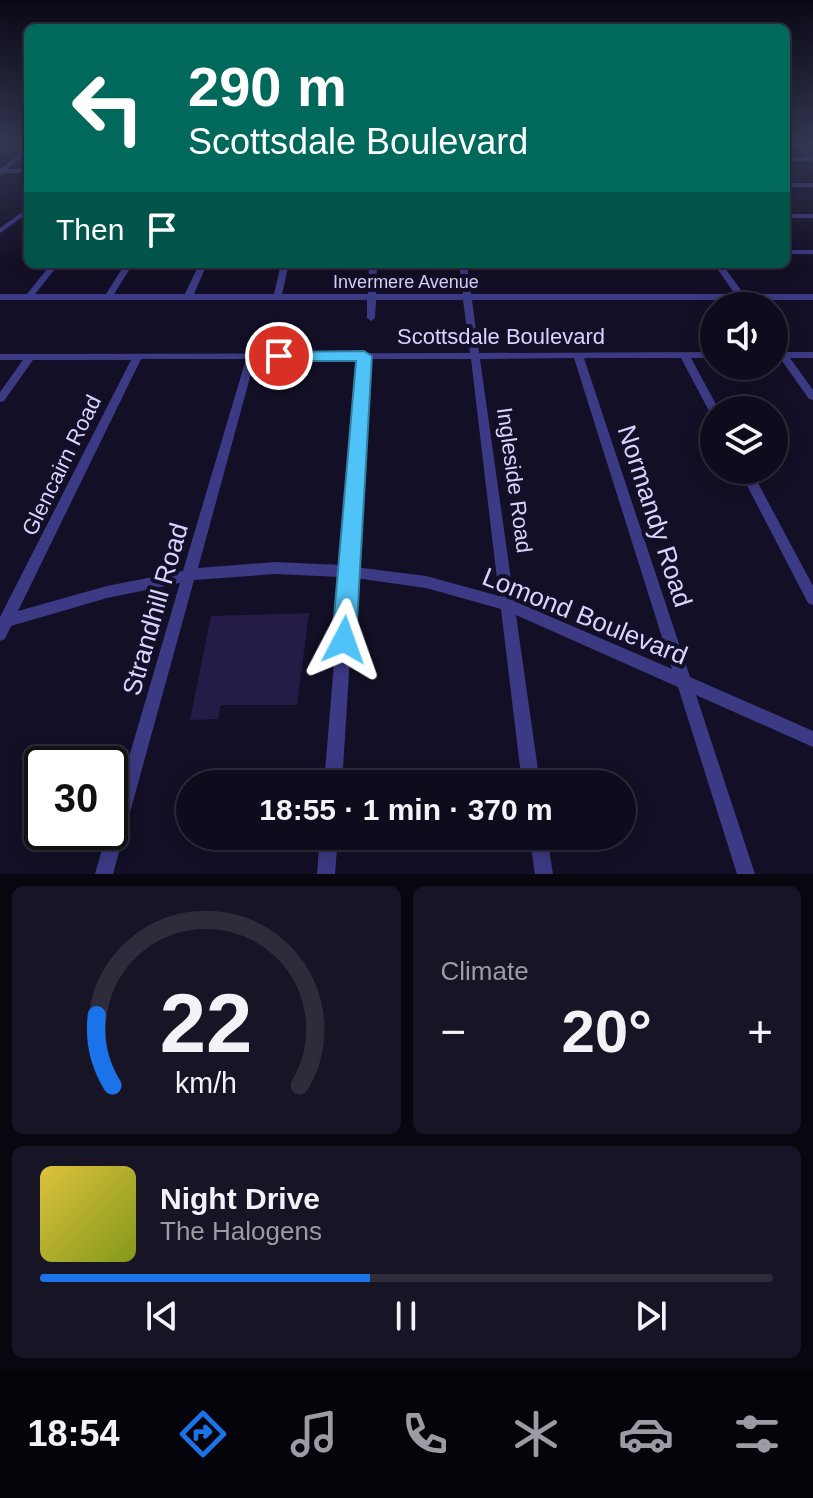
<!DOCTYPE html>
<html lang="en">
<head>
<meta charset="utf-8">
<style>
	:root { --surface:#0e0b1c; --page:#171425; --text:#f1f3f6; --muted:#9b9ba3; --line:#2e2b3b; --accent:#1a73e8 }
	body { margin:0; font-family:Helvetica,sans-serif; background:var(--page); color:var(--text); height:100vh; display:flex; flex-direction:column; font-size:30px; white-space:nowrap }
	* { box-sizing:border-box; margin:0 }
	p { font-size:26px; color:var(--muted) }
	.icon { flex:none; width:44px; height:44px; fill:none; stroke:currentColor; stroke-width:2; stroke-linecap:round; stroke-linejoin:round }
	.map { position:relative; height:874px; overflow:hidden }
	.details { display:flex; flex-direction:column; gap:12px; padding:12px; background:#08060f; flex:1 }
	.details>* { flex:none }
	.hud { position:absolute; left:24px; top:24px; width:766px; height:244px; border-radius:12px; box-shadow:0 4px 20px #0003,0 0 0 2px var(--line); background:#00695c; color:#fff; overflow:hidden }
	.tools { position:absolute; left:700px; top:292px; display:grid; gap:16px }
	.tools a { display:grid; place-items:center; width:88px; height:88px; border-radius:50%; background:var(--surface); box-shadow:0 4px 20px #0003,0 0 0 2px var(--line); font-size:40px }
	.speed { position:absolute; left:24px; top:746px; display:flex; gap:16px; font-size:40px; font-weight:700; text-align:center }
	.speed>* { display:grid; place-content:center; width:104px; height:104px; border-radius:50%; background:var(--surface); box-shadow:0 4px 20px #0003,0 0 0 2px var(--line); line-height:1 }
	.speed .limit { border:4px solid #111; border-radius:12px; background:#fff; color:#111 }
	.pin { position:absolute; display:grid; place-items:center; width:68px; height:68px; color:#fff; margin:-34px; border:4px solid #fff; border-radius:50%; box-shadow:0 2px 8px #0007 }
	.me { position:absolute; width:88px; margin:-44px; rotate:4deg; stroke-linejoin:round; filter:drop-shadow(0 0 6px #0008) }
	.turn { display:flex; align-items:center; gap:28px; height:168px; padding:0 32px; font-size:36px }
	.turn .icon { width:104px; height:104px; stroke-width:2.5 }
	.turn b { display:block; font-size:56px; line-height:68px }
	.then { display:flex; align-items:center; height:76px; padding:0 32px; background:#0003; gap:16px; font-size:30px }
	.big { font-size:60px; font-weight:600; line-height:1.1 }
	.details .widget { flex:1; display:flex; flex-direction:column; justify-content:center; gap:12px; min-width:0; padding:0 28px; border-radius:12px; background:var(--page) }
	.details .dial { align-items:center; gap:0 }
	.dial svg { height:208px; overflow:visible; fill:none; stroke:var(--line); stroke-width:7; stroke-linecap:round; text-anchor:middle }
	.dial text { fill:var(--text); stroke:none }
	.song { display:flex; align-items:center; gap:24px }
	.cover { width:96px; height:96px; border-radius:12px; background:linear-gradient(135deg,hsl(50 70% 55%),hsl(70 70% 35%)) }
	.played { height:8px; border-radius:4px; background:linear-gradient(90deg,var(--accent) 45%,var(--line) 45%) }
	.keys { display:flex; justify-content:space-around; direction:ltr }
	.heat { display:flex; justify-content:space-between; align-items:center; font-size:44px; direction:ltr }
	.details .tiles { flex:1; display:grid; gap:12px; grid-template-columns:1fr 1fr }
	.widget:last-child { grid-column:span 2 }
	.trip { position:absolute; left:176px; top:770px; width:460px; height:80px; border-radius:40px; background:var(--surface); box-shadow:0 4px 20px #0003,0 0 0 2px var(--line); font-weight:600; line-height:80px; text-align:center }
	.tabs { display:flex; height:128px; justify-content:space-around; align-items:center; background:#06040b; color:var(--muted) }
	.tabs .icon { width:56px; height:56px }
	.tabs .active { color:var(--accent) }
	.tabs b { font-size:36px; color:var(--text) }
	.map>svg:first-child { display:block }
	.building { fill:#241b47 }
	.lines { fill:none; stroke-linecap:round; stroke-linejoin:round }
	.minor { fill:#3d3a85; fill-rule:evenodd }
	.route { fill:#4fc3f7; stroke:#337fa1; stroke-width:2 }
	.labels { text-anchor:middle; stroke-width:8; stroke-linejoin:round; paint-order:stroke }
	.far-street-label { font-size:18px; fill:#d9d4ff; stroke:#130f26 }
	.street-label { font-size:22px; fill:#d9d4ff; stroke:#130f26 }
	.near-street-label { font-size:26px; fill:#d9d4ff; stroke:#130f26 }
</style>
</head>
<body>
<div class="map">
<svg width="813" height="874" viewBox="0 0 813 874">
	<rect width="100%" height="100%" fill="#130f26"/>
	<path class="building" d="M309,613L297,705H221L218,719L190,720L211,616Z"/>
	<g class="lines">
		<g class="minor">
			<path d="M791,143H798L813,156V161H786V157H807Z"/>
			<path d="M28,147V152L8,169H28V173H4L0,175V169Z"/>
			<rect x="786" y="183" width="27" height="4"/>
			<path d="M28,208V213L0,233V228Z"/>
			<rect x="786" y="214" width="27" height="4"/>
			<rect x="786" y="250" width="27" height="4"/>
			<path d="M51,264H59L35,294H106L125,264H133L114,294H185L199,264H207L194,294H274L281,264H289L282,294H368L369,264H377L376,294H463L459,264H467L471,294H735L714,264H722L744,294H813V300H748L752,306H744L739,300H472L479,353L714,352V358H691L719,410H714V415L709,411L681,358H584L690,677L813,731V747L696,695L755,874H737L678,687L516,615L540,784H522L501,609L426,588L355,578L342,784H324L341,577L275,574L194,580L113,874H95L107,832H110V822L180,583L107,598L11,626L5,639L0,641V617L131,360H33L4,401L0,402V392L23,360H0V354L470,353L463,300H376L375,318L371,321L367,318V300H0V294H27ZM574,358L672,669L514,601L480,359ZM141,359H246L183,571L107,586L18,611ZM255,359H359L342,565L275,562L198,568ZM369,359H471L499,596L426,576L355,567Z"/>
			<path d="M774,339L777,340L786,352H813V358H790L813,390V400L809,399L780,358L774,356L777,352L774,349Z"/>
			<path d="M739,470H751L813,586V605L808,603Z"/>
			<path d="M320,836H338L335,874H317Z"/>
			<path d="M529,836H547L553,874H535Z"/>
		</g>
	</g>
	<linearGradient id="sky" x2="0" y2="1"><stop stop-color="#0a0815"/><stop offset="0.54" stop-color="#333752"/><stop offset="1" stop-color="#333752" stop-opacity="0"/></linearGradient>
	<rect width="813" height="266" fill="url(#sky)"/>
	<path class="route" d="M364,351L372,356L356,640L353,648L344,651L336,648L332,640L356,361H279L271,356L279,352Z"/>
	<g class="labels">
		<g class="far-street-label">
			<text x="406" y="288">Invermere Avenue</text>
		</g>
		<g class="street-label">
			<text x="501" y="344">Scottsdale Boulevard</text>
			<text transform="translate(61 465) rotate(-64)" y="8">Glencairn Road</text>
			<text transform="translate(515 480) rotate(82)" y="8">Ingleside Road</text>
		</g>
		<g class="near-street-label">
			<text transform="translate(655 516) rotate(72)" y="9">Normandy Road</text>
			<text transform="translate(155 609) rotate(-74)" y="9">Strandhill Road</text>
			<text transform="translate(585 616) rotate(22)" y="9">Lomond Boulevard</text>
		</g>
	</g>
</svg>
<div class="tools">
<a><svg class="icon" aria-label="sound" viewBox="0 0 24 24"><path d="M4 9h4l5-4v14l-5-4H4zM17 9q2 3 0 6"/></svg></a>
<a><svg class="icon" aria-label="layers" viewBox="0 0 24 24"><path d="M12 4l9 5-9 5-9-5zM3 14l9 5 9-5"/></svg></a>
</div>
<div class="speed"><div class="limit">30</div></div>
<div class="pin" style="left:279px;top:356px;background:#d93025"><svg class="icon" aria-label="arrive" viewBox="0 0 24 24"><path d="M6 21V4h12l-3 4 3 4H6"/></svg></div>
<svg class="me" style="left:344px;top:640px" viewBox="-20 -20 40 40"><path d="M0-17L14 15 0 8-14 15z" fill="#4fc3f7" stroke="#fff" stroke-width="4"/></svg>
<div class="trip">18:55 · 1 min · 370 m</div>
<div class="hud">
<div class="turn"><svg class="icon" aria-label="left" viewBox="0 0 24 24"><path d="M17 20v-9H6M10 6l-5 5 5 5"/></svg><div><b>290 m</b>Scottsdale Boulevard</div></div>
<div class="then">Then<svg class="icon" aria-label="arrive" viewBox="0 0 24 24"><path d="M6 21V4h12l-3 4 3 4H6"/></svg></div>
</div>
</div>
<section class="details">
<div class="tiles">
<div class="widget dial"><svg viewBox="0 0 100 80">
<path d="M14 69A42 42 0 1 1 86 69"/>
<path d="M14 69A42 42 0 0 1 8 42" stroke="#1a73e8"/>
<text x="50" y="56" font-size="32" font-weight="700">22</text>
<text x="50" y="72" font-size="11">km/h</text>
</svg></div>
<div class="widget"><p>Climate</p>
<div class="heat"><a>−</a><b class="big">20°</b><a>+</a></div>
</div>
<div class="widget">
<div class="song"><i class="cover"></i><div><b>Night Drive</b><p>The Halogens</p></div></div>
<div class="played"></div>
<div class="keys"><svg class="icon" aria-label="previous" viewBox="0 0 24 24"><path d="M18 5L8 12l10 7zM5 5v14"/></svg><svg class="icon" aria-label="pause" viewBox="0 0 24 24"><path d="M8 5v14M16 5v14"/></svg><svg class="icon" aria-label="next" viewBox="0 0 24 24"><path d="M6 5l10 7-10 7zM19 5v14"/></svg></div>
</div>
</div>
</section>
<nav class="tabs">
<b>18:54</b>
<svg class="icon active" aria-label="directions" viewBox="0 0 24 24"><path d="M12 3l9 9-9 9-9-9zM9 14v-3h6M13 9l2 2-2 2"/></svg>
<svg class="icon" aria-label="music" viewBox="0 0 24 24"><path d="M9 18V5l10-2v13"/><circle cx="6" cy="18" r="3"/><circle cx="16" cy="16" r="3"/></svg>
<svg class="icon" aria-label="phone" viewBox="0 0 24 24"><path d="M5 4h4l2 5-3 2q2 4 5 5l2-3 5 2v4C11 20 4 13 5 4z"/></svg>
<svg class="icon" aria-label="climate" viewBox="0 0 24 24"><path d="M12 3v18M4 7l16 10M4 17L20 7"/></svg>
<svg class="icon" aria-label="car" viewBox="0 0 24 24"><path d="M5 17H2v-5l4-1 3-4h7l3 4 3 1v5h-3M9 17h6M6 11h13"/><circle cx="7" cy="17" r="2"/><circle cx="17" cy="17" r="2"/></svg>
<svg class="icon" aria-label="filters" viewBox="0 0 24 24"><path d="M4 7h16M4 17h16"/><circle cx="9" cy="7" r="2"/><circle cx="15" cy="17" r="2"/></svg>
</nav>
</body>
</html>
